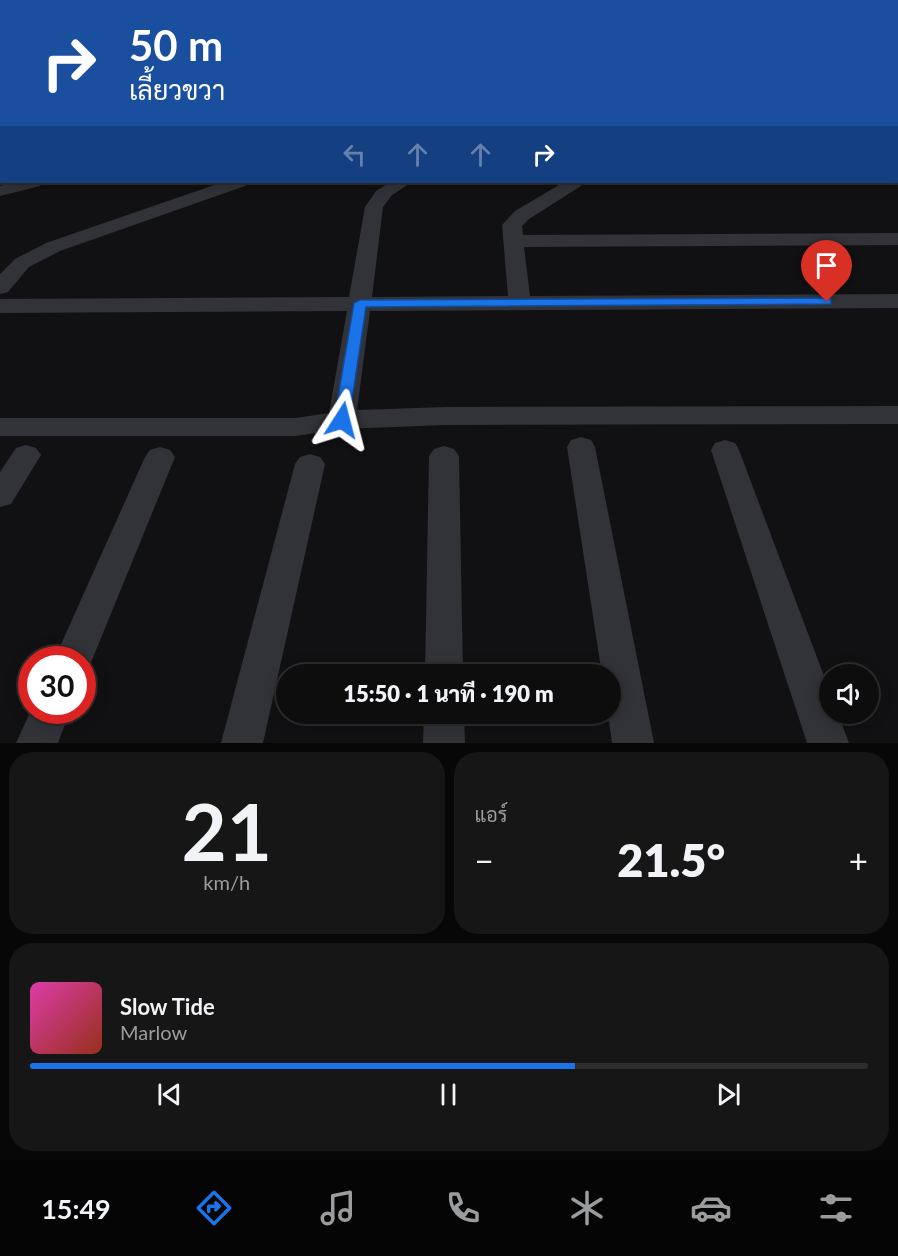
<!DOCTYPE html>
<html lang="th">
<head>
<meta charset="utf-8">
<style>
	:root { --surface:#0d0d0e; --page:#161617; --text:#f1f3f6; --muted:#9a9c9e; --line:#2d2d2e; --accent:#1a73e8 }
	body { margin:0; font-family:Lato,Sarabun,sans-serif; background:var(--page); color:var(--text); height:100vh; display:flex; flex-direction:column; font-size:22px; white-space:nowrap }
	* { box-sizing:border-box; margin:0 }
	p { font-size:20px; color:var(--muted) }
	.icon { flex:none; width:33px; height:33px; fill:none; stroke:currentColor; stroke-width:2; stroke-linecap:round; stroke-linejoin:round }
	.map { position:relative; height:743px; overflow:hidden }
	.drawer { display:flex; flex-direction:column; gap:9px; padding:9px; background:#070708; flex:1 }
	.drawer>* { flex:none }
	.top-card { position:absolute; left:0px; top:0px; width:898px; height:183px; box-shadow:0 3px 15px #0003,0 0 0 2px var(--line); background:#1a4fa0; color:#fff; overflow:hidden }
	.buttons { position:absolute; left:819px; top:664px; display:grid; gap:12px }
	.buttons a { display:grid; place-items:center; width:60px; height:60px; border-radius:50%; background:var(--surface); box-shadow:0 3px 15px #0003,0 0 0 2px var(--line); font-size:30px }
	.speed { position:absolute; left:18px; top:646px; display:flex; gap:12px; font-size:30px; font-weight:700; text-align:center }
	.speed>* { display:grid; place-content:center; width:78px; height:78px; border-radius:50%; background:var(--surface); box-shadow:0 3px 15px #0003,0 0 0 2px var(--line); line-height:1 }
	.speed .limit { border:9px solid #d22; background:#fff; color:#111 }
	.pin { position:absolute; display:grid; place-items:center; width:51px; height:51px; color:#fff; margin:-62px -26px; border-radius:50% 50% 50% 0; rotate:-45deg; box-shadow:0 0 6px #0007 }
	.pin .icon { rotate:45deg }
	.me { position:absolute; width:66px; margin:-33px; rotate:9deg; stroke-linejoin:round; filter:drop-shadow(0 0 4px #0008) }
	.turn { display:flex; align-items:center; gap:21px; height:126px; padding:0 30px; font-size:27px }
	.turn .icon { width:78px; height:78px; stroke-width:2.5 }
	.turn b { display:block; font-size:42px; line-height:51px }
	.lanes { display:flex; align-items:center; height:57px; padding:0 30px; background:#0003; justify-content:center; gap:30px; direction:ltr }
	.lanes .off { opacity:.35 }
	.big { font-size:45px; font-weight:800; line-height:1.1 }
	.drawer .card { flex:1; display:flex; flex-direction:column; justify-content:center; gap:9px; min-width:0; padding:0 21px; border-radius:24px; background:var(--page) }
	.drawer .dial { align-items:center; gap:0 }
	.dial b { font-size:78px; line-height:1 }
	.song { display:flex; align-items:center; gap:18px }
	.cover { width:72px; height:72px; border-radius:9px; background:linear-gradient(135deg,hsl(320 70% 55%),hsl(10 70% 35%)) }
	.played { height:6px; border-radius:3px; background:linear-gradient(90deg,var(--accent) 65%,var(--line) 65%) }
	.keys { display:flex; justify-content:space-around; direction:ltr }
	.heat { display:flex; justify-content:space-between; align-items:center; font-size:33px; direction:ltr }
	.drawer .tiles { flex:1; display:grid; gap:9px; grid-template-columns:1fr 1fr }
	.card:last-child { grid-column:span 2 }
	.trip { position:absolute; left:276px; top:664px; width:345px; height:60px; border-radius:30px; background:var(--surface); box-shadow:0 3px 15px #0003,0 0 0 2px var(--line); font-weight:800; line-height:60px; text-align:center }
	.menu { display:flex; height:96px; justify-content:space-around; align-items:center; background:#050506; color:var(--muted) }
	.menu .icon { width:42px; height:42px }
	.menu .current { color:var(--accent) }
	.menu b { font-size:27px; color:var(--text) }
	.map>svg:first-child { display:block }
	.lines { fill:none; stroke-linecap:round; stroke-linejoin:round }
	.canal { fill:#2b353b; fill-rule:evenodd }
	.minor { fill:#323338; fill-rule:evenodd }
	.major { fill:#4e5057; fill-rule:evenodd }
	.highway { fill:#5e6269; fill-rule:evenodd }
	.route { fill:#1a73e8; stroke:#114b97; stroke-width:1.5 }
</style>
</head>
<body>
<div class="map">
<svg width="898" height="743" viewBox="0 0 898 743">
	<rect width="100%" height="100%" fill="#111113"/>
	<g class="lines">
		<path class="canal" d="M744,0H757L758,2H745Z"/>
		<g class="minor">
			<path d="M7,0H20L6,2Z"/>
			<path d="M429,0H475L428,2Z"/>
			<path d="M604,0H649L603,2Z"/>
			<path d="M817,0H851L852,2H818Z"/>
			<rect x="897" y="7" width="1" height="7"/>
			<path d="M0,23H2L0,30Z"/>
			<rect x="897" y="45" width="1" height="8"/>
			<rect x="0" y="53" width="2" height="8"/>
			<rect x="0" y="89" width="2" height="8"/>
			<rect x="897" y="96" width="1" height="8"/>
			<path d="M0,119H2L0,129Z"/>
			<path d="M2,143V153L0,154V144Z"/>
			<path d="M15,182H43L40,186L0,196V186Z"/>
			<path d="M223,182H248L245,186L60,251L29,267L8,292L0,294V274L15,259L46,243Z"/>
			<path d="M390,182H412L392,195L383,207L372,297L508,296L502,225L515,211L564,182H583L581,186L529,219L522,226L523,235L898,233V245L524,247L530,296L898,294V308L370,311L357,410L446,407L898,406V424L446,425L342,429L296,436H0V418H296L329,413L347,311L0,313V299L349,297L365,207L376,191Z"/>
			<path d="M581,437L591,440L595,447L654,743H612L608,714H610V675H602L567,447L571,440Z"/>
			<path d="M725,440L735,443L739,450L830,692V714H838L849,743H807L711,450L715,443Z"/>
			<path d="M26,445L36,448L41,455L11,504L0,507V472L16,448Z"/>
			<path d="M444,446L454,449L459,456L463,675H425L429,456L434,449Z"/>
			<path d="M160,447L170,450L175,457L92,660L86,672L82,674V660H54L145,457L150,450Z"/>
			<path d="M310,454L320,457L325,464L263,743H221L295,464L300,457Z"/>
			<path d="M32,708V711H70L58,743H16Z"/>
			<path d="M424,714H464L465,743H423Z"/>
		</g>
		<g class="major">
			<path d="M118,0H136L117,2Z"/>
			<path d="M146,0H164L145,2Z"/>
			<path d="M213,0H230L231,2H214Z"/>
			<path d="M341,0H359L360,2H342Z"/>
			<rect x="0" y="33" width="2" height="8"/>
			<rect x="0" y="94" width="2" height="10"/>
			<rect x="897" y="114" width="1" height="12"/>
			<rect x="897" y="161" width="1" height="12"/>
		</g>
		<g class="highway">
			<path d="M252,0H269L270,2H253Z"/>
			<path d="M298,0H316L317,2H299Z"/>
			<rect x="897" y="145" width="1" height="12"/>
		</g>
	</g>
	<path class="route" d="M827,298L831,299V304L366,307L349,420L342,425L334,420L354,303L360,300Z"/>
</svg>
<div class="buttons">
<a><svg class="icon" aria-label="sound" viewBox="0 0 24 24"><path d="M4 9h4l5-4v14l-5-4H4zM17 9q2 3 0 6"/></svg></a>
</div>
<div class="speed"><div class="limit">30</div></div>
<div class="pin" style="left:827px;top:302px;background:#d93025"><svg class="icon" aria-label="arrive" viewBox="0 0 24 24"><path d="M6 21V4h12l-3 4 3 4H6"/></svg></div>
<svg class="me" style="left:342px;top:420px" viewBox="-20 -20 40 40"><path d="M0-17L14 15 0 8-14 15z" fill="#1a73e8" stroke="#fff" stroke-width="4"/></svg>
<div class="trip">15:50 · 1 นาที · 190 m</div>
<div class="top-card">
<div class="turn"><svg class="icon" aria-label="right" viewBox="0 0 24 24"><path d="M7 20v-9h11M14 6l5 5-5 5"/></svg><div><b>50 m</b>เลี้ยวขวา</div></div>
<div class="lanes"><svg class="icon off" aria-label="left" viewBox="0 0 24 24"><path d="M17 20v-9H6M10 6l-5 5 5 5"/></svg><svg class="icon off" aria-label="ahead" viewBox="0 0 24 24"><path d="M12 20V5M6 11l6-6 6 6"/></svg><svg class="icon off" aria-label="ahead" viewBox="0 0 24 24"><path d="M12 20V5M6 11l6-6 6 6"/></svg><svg class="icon" aria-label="right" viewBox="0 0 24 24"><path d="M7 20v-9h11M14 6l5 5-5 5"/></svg></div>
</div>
</div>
<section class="drawer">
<div class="tiles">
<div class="card dial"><b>21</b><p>km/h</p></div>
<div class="card"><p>แอร์</p>
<div class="heat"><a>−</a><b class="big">21.5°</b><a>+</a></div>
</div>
<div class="card">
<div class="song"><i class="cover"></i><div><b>Slow Tide</b><p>Marlow</p></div></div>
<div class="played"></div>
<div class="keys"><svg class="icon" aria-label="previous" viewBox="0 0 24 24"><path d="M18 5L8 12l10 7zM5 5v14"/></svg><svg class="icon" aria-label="pause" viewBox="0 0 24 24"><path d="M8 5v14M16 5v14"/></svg><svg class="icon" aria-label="next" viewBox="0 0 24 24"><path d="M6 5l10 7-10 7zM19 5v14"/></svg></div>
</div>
</div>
</section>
<nav class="menu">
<b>15:49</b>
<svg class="icon current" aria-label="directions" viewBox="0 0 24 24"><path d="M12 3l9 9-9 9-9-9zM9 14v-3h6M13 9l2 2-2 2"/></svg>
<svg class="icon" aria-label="music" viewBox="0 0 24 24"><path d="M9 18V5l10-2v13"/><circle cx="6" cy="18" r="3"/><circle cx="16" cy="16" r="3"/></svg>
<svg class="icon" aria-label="phone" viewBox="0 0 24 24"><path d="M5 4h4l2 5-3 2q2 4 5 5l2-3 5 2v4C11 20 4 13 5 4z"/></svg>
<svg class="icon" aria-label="climate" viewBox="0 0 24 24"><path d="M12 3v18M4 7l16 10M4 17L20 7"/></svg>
<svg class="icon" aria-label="car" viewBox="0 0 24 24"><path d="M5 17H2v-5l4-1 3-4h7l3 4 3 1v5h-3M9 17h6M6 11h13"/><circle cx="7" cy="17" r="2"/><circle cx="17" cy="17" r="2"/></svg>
<svg class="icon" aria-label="filters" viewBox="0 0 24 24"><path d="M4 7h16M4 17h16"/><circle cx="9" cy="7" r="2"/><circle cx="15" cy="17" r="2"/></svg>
</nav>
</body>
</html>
